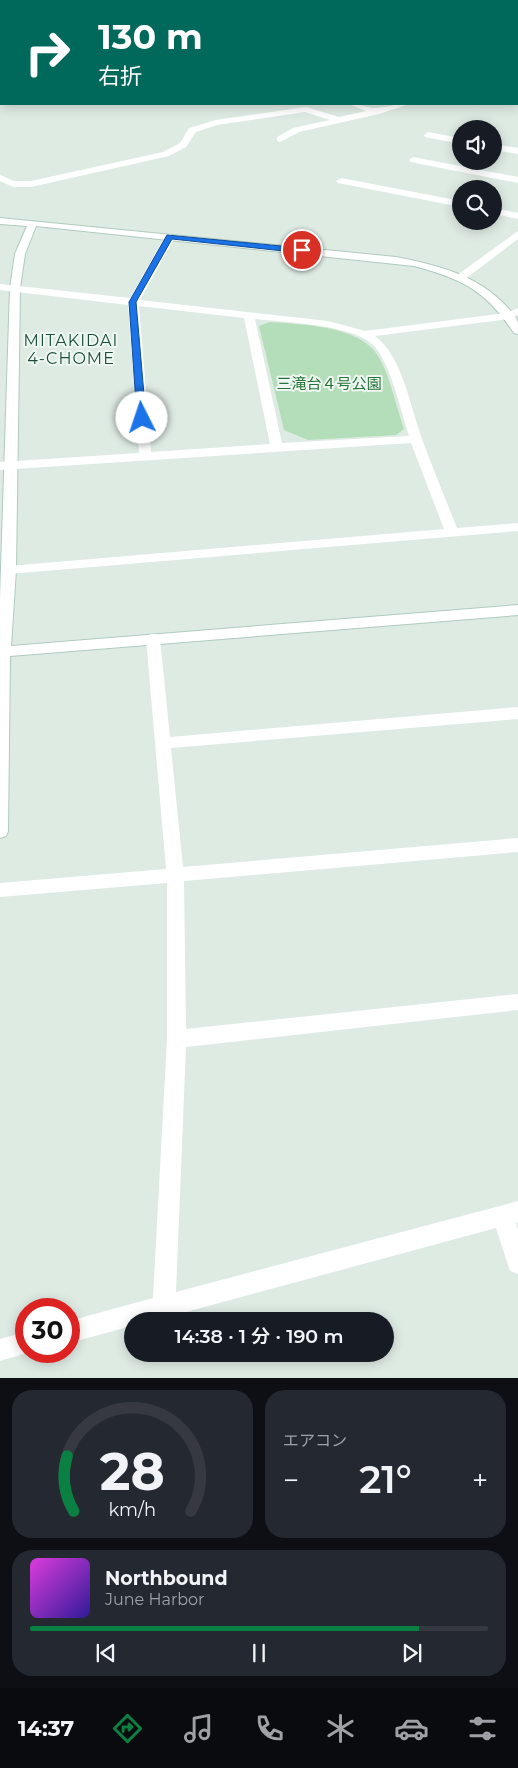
<!DOCTYPE html>
<html lang="ja">
<head>
<meta charset="utf-8">
<style>
	:root { --surface:#171b24; --page:#242831; --text:#f1f3f6; --muted:#9ea1a6; --line:#363941; --accent:#0b8043 }
	body { margin:0; font-family:Montserrat,"Noto Sans JP",sans-serif; background:var(--page); color:var(--text); height:100vh; display:flex; flex-direction:column; font-size:19px; white-space:nowrap }
	* { box-sizing:border-box; margin:0 }
	p { font-size:16px; color:var(--muted) }
	.icon { flex:none; width:28px; height:28px; fill:none; stroke:currentColor; stroke-width:2; stroke-linecap:round; stroke-linejoin:round }
	.map { position:relative; height:1378px; overflow:hidden }
	.sheet { display:flex; flex-direction:column; gap:12px; padding:12px; background:#0d0f14; flex:1 }
	.sheet>* { flex:none }
	.top-card { position:absolute; left:0px; top:0px; width:519px; height:105px; box-shadow:0 2px 12px #0003; background:#00695c; color:#fff; overflow:hidden }
	.controls { position:absolute; left:452px; top:120px; display:grid; gap:10px }
	.controls a { display:grid; place-items:center; width:50px; height:50px; border-radius:50%; background:var(--surface); box-shadow:0 2px 12px #0003; font-size:25px }
	.speed { position:absolute; left:15px; top:1298px; display:flex; gap:10px; font-size:25px; font-weight:700; text-align:center }
	.speed>* { display:grid; place-content:center; width:65px; height:65px; border-radius:50%; background:var(--surface); box-shadow:0 2px 12px #0003; line-height:1 }
	.speed .limit { border:8px solid #d22; background:#fff; color:#111 }
	.pin { position:absolute; display:grid; place-items:center; width:42px; height:42px; color:#fff; margin:-21px; border:2px solid #fff; border-radius:50%; box-shadow:0 1px 5px #0007 }
	.me { position:absolute; width:55px; margin:-28px; rotate:356deg; stroke-linejoin:round; filter:drop-shadow(0 0 4px #0008) }
	.turn { display:flex; align-items:center; gap:18px; height:105px; padding:0 15px; font-size:22px }
	.turn .icon { width:65px; height:65px; stroke-width:2.5 }
	.turn b { display:block; font-size:35px; line-height:42px }
	.big { font-size:38px; font-weight:600; line-height:1.1 }
	.sheet .widget { flex:1; display:flex; flex-direction:column; justify-content:center; gap:8px; min-width:0; padding:0 18px; border-radius:20px; background:var(--page) }
	.sheet .dial { align-items:center; gap:0 }
	.dial svg { height:130px; overflow:visible; fill:none; stroke:var(--line); stroke-width:7; stroke-linecap:round; text-anchor:middle }
	.dial text { fill:var(--text); stroke:none }
	.song { display:flex; align-items:center; gap:15px }
	.cover { width:60px; height:60px; border-radius:8px; background:linear-gradient(135deg,hsl(300 70% 55%),hsl(250 70% 35%)) }
	.played { height:5px; border-radius:2px; background:linear-gradient(90deg,var(--accent) 85%,var(--line) 85%) }
	.keys { display:flex; justify-content:space-around; direction:ltr }
	.heat { display:flex; justify-content:space-between; align-items:center; font-size:28px; direction:ltr }
	.sheet .tiles { flex:1; display:grid; gap:12px; grid-template-columns:1fr 1fr }
	.widget:last-child { grid-column:span 2 }
	.trip { position:absolute; left:124px; top:1312px; width:270px; height:50px; border-radius:25px; background:var(--surface); box-shadow:0 2px 12px #0003; font-weight:600; line-height:50px; text-align:center }
	.dock { display:flex; height:80px; justify-content:space-around; align-items:center; background:#090b0e; color:var(--muted) }
	.dock .icon { width:35px; height:35px }
	.dock .current { color:var(--accent) }
	.dock b { font-size:22px; color:var(--text) }
	.map>svg:first-child { display:block }
	.green { fill:#b4deb9 }
	.lines { fill:none; stroke-linecap:round; stroke-linejoin:round }
	.secondary-casing { stroke:#b0cbbd; stroke-width:2 }
	.street { fill:#fff; fill-rule:evenodd }
	.secondary { fill:#fff; fill-rule:evenodd }
	.route { fill:#1a73e8; stroke:#114b97 }
	.labels { text-anchor:middle; stroke-width:4; stroke-linejoin:round; paint-order:stroke }
	.far-park-label { font-size:15px; fill:#267438; stroke:#eef7f1 }
	.far-neighbourhood-label { font-size:16px; letter-spacing:1px; fill:#194e39; stroke:#eef7f1 }
</style>
</head>
<body>
<div class="map">
<svg width="518" height="1378" viewBox="0 0 518 1378">
	<rect width="100%" height="100%" fill="#deebe3"/>
	<path class="green" d="M270,322C304,325 362,325 380,359C391,380 396,406 404,429L396,435L308,440L284,430L259,326Z"/>
	<g class="lines">
		<g class="secondary-casing">
			<path id="secondary" d="M0,218L396,257C437,265 478,275 507,307C511,311 517,317 518,323C518,326 518,331 518,334L514,333C486,291 463,279 414,266L36,226L25,254L20,288L16,570L11,646L518,605V615L10,656L8,831L6,836L0,838V598L10,288L15,254L27,226L0,224Z"/>
		</g>
		<g class="street">
			<path d="M284,0H294L295,1H285Z"/>
			<path d="M306,0H343L306,1Z"/>
			<path d="M439,0H447V1H440Z"/>
			<path d="M456,0H482L483,1H457Z"/>
			<path d="M349,104C359,103 369,109 377,108C389,107 398,103 410,104L379,114L299,132L280,142L277,141V137L293,128L330,120L305,112L217,125L196,132L186,147L169,156L31,187H13L0,181V175L14,181H31L163,152L180,143L189,128L216,120L306,107L339,117L366,111Z"/>
			<path d="M428,132L461,138V144L425,137L424,135Z"/>
			<path d="M494,144L518,148V154L494,150Z"/>
			<path d="M413,157L518,177V183L410,162L409,160Z"/>
			<path d="M341,178L461,201V207L338,183L336,181Z"/>
			<path d="M494,208L518,213V219L494,214Z"/>
			<path d="M518,231V239L464,280H456L455,278L456,276Z"/>
			<path d="M170,234L175,237L140,300L328,321L365,331L506,313L518,308V315L509,319L375,336C402,355 411,409 422,439C433,469 445,498 457,528L518,523V531L9,574L4,573L2,570L4,567L9,566L444,529L411,443L0,470V462L139,453L128,305L0,290V284L130,298L165,237ZM139,306L244,318L270,444L151,452ZM255,319C284,322 356,325 374,346C391,365 401,411 409,436L282,443Z"/>
			<path d="M153,634L158,635L160,639L170,737L518,707V719L171,748L183,867L518,838V852L184,881L186,1029L518,994V1010L186,1047L176,1292L518,1201V1223H516L518,1230V1274L510,1271L496,1228L164,1318L151,1321H132V1326L69,1343V1321L153,1298L167,1039V883L0,897V883L166,869L146,639L148,635Z"/>
			<path d="M26,1332V1351H33L0,1361V1339Z"/>
		</g>
		<use href="#secondary" class="secondary"/>
	</g>
	<path class="route" d="M167,235L302,248L305,250L302,253L172,239L136,302L146,418L142,420L137,418L129,302Z"/>
	<g class="labels">
		<g class="far-park-label">
			<text x="329" y="389">三滝台４号公園</text>
		</g>
		<g class="far-neighbourhood-label">
			<text x="71" y="346">MITAKIDAI<tspan x="71" dy="18">4-CHOME</tspan></text>
		</g>
	</g>
</svg>
<div class="controls">
<a><svg class="icon" aria-label="sound" viewBox="0 0 24 24"><path d="M4 9h4l5-4v14l-5-4H4zM17 9q2 3 0 6"/></svg></a>
<a><svg class="icon" aria-label="search" viewBox="0 0 24 24"><circle cx="10" cy="10" r="6"/><path d="M15 15l6 6"/></svg></a>
</div>
<div class="speed"><div class="limit">30</div></div>
<div class="pin" style="left:302px;top:250px;background:#d93025"><svg class="icon" aria-label="arrive" viewBox="0 0 24 24"><path d="M6 21V4h12l-3 4 3 4H6"/></svg></div>
<svg class="me" style="left:142px;top:418px" viewBox="-20 -20 40 40"><circle r="19" fill="#fff"/><path d="M0-13L10 11 0 6-10 11z" fill="#1a73e8"/></svg>
<div class="trip">14:38 · 1 分 · 190 m</div>
<div class="top-card">
<div class="turn"><svg class="icon" aria-label="right" viewBox="0 0 24 24"><path d="M7 20v-9h11M14 6l5 5-5 5"/></svg><div><b>130 m</b>右折</div></div>
</div>
</div>
<section class="sheet">
<div class="tiles">
<div class="widget dial"><svg viewBox="0 0 100 80">
<path d="M14 69A42 42 0 1 1 86 69"/>
<path d="M14 69A42 42 0 0 1 10 35" stroke="#0b8043"/>
<text x="50" y="56" font-size="32" font-weight="700">28</text>
<text x="50" y="72" font-size="11">km/h</text>
</svg></div>
<div class="widget"><p>エアコン</p>
<div class="heat"><a>−</a><b class="big">21°</b><a>+</a></div>
</div>
<div class="widget">
<div class="song"><i class="cover"></i><div><b>Northbound</b><p>June Harbor</p></div></div>
<div class="played"></div>
<div class="keys"><svg class="icon" aria-label="previous" viewBox="0 0 24 24"><path d="M18 5L8 12l10 7zM5 5v14"/></svg><svg class="icon" aria-label="pause" viewBox="0 0 24 24"><path d="M8 5v14M16 5v14"/></svg><svg class="icon" aria-label="next" viewBox="0 0 24 24"><path d="M6 5l10 7-10 7zM19 5v14"/></svg></div>
</div>
</div>
</section>
<nav class="dock">
<b>14:37</b>
<svg class="icon current" aria-label="directions" viewBox="0 0 24 24"><path d="M12 3l9 9-9 9-9-9zM9 14v-3h6M13 9l2 2-2 2"/></svg>
<svg class="icon" aria-label="music" viewBox="0 0 24 24"><path d="M9 18V5l10-2v13"/><circle cx="6" cy="18" r="3"/><circle cx="16" cy="16" r="3"/></svg>
<svg class="icon" aria-label="phone" viewBox="0 0 24 24"><path d="M5 4h4l2 5-3 2q2 4 5 5l2-3 5 2v4C11 20 4 13 5 4z"/></svg>
<svg class="icon" aria-label="climate" viewBox="0 0 24 24"><path d="M12 3v18M4 7l16 10M4 17L20 7"/></svg>
<svg class="icon" aria-label="car" viewBox="0 0 24 24"><path d="M5 17H2v-5l4-1 3-4h7l3 4 3 1v5h-3M9 17h6M6 11h13"/><circle cx="7" cy="17" r="2"/><circle cx="17" cy="17" r="2"/></svg>
<svg class="icon" aria-label="filters" viewBox="0 0 24 24"><path d="M4 7h16M4 17h16"/><circle cx="9" cy="7" r="2"/><circle cx="15" cy="17" r="2"/></svg>
</nav>
</body>
</html>
